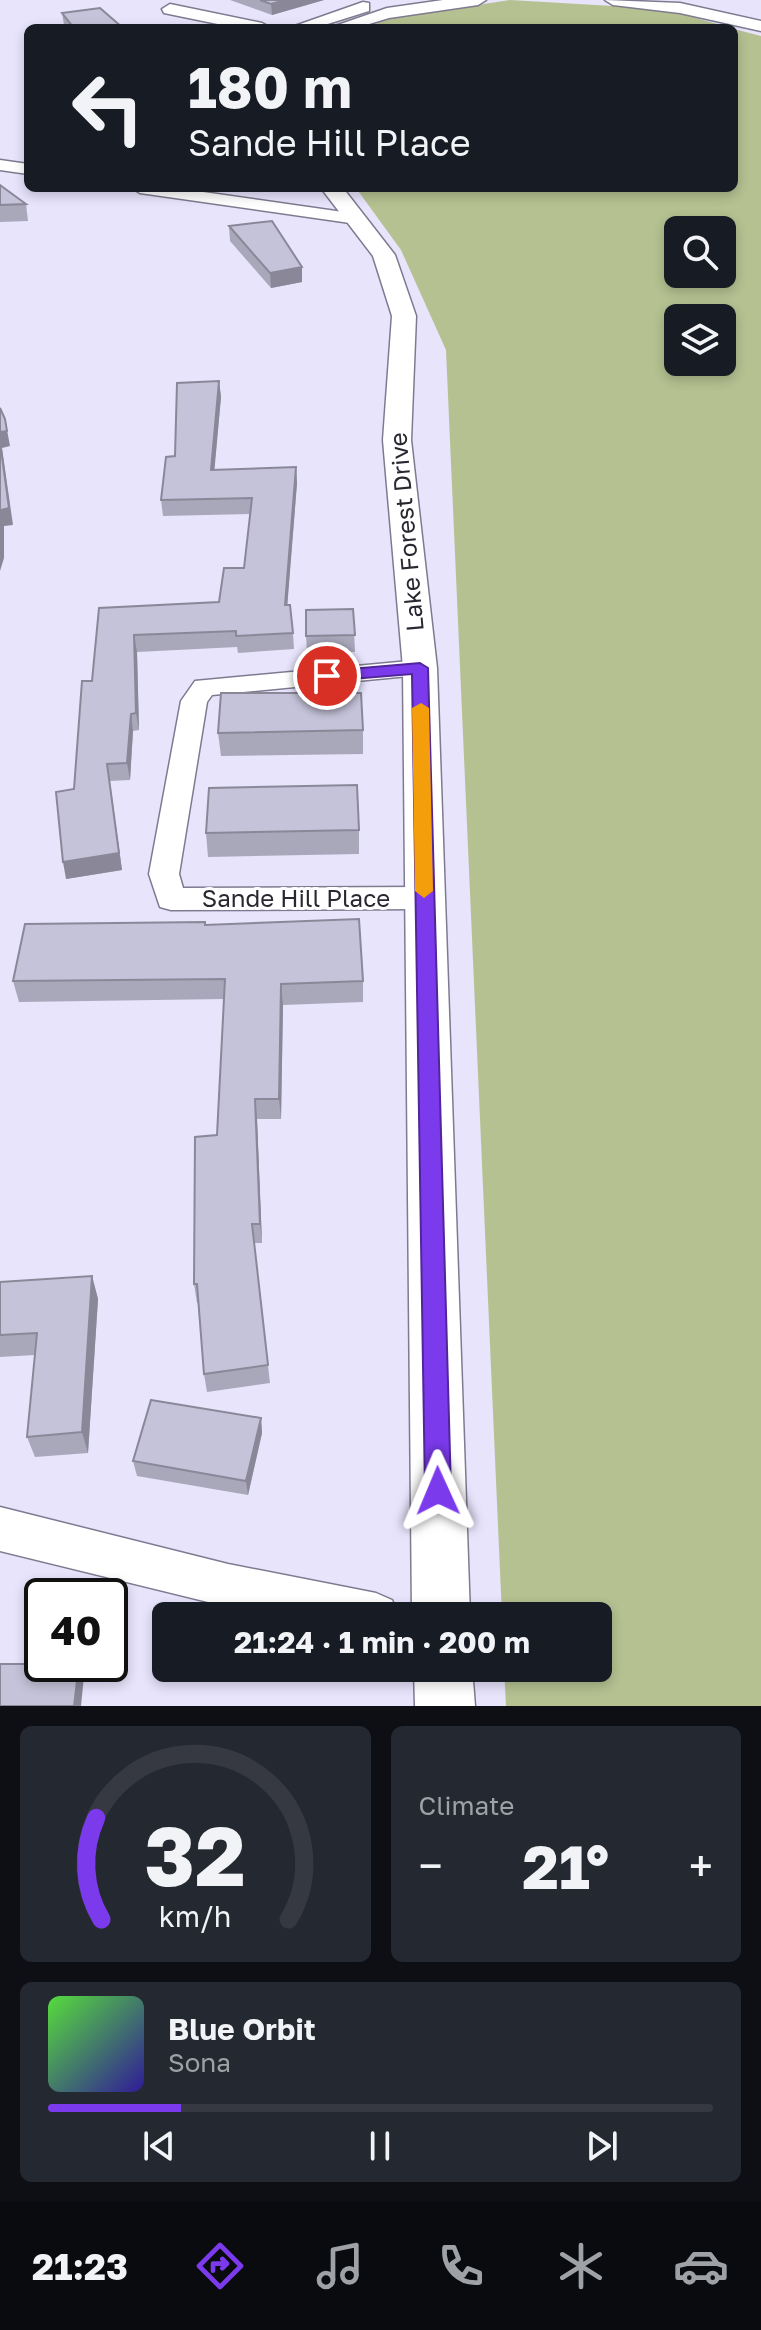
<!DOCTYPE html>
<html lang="en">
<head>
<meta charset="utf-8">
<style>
	:root { --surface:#171b24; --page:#242831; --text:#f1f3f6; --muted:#9ea1a6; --line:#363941; --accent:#7c3aed }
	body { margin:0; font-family:"Golos Text",sans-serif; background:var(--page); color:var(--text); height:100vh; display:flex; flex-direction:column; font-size:30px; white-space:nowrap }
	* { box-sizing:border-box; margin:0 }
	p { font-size:26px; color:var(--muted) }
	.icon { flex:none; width:44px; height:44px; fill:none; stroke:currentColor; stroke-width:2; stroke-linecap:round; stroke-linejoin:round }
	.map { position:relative; height:1706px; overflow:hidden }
	.details { display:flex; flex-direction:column; gap:20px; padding:20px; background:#0d0f14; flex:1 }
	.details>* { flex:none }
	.hud { position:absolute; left:24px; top:24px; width:714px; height:168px; border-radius:12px; box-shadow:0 4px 12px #0003; background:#171b24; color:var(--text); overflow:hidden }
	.tools { position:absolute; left:664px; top:216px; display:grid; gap:16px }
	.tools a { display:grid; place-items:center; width:72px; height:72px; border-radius:12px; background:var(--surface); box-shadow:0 4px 12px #0003; font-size:40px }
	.speed { position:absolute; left:24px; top:1578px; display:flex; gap:16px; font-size:40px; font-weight:700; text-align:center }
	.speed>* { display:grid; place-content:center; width:104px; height:104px; border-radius:50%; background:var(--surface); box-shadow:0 4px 12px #0003; line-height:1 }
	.speed .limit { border:4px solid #111; border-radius:12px; background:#fff; color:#111 }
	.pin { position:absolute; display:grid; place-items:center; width:68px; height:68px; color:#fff; margin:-34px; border:4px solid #fff; border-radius:50%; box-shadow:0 2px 8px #0007 }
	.me { position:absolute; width:88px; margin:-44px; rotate:359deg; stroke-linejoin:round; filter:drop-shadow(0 0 6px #0008) }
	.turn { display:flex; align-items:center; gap:28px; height:168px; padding:0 32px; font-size:36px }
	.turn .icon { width:104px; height:104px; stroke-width:2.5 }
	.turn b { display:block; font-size:56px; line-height:68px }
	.big { font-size:60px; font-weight:700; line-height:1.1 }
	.details .tile { flex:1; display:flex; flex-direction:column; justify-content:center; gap:12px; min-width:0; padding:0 28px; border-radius:12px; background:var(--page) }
	.details .dial { align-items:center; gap:0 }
	.dial svg { height:208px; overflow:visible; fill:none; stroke:var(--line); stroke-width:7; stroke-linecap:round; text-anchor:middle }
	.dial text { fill:var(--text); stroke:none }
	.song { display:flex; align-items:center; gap:24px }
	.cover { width:96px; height:96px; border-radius:12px; background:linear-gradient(135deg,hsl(110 70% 55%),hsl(250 70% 35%)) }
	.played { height:8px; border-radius:4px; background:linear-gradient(90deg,var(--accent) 20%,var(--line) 20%) }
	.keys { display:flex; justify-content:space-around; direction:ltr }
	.heat { display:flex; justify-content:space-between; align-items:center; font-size:44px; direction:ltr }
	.details .tiles { flex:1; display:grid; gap:20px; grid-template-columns:1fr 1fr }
	.tile:last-child { grid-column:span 2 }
	.trip { position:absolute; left:152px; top:1602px; width:460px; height:80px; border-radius:12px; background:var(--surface); box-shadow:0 4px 12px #0003; font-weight:700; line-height:80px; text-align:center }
	.tabs { display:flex; height:128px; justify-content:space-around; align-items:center; background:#090b0e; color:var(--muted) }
	.tabs .icon { width:56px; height:56px }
	.tabs .on { color:var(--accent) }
	.tabs b { font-size:36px; color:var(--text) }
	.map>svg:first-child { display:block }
	.green { fill:#b5c191; fill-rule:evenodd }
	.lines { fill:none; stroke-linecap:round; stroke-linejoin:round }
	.minor-casing { stroke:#7e7b90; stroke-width:3 }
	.tertiary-casing { stroke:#7e7b90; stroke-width:3 }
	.minor { fill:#fff; fill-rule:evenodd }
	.tertiary { fill:#fff; fill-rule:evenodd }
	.wall { fill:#a9a8bb }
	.shaded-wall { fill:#8a8898 }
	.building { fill:#c5c3d9; stroke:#8a8898; stroke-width:2 }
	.route { fill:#7c3aed; stroke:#51269a; stroke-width:2 }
	.slow { fill:#f59e0b }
	.labels { text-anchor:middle; stroke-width:6; stroke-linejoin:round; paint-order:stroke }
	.street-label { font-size:24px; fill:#292730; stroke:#fff }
</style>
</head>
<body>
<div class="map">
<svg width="761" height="1706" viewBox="0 0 761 1706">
	<rect width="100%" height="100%" fill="#e7e4fc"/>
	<g class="green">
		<path d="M510,0L664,9L731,28H365L391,18Z"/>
		<path d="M734,29L761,36V1706H506L504,1668H598V1616H502L446,350L401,250L356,188H734ZM678,230H722V274H678ZM678,318H722V362H678Z"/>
	</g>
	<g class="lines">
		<g class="minor-casing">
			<g id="minor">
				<path d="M0,160L28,164V174L0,170Z"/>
				<path d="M132,188H175L357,214L366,219L357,224L140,193Z"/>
				<path d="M420,660L429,662L433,668L429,674L212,695L207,702L179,874L183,888L424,887L435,890L439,898L435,906L424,909L171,910L160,907L149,874L181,701L195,681Z"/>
				<path d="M0,1507L228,1564L376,1593L392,1600L399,1616H265L0,1551Z"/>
			</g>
		</g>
		<g class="tertiary-casing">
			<g id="tertiary">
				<path d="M443,0H486L478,5L389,18L356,28H329L387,8Z"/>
				<path d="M605,0L680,3L761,21V31L680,13L613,5Z"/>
				<path d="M363,2L369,3V11L315,28H289Z"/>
				<path d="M170,4L262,23L271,28H237L164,13L162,9Z"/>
				<path d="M321,188H343L395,255L416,316L411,440L437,668L470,1616H412L403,668L383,440L392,316L373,256Z"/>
				<path d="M414,1668H472L475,1706H415Z"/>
			</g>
		</g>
		<use href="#minor" class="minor"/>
		<use href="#tertiary" class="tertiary"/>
	</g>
	<g class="wall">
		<path d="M230,0H324L272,15Z"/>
		<path d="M62,13L123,28H66L64,25Z"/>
		<path d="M0,185L26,204L28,221L0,222Z"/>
		<path d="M229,226L302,282L271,288L230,241Z"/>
		<path d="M219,381L221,397L214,470L296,467L297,483L287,605L293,633L294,649L238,653L237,647L137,652L139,730L133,731L130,780L110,781L122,870L66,879L74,789L92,681L99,608L219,602L244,568L250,514L163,516L161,500L175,456Z"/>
		<path d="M353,609L355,652L307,653L306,636Z"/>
		<path d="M363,730V754L221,756L218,733Z"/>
		<path d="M359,830V854L208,857L206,833Z"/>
		<path d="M206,925L363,981V1002L283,1005L281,1119H257L262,1243H254L270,1383L207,1392L204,1374L198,1303H197L194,1284L217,1135L224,999L19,1002L13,981Z"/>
		<path d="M92,1276L98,1299L88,1453L35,1457L27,1437L35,1355L0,1357V1282Z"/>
		<path d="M261,1418L262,1433L248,1495L137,1476L133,1461Z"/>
	</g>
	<g class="shaded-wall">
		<path d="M285,0H324L272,15L271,4Z"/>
		<path d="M302,267V282L271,288L270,273Z"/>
		<path d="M219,381L221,397L213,486L211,470Z"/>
		<path d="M5,419L10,446L2,448L13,525L4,526V558L0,571V432Z"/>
		<path d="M296,467L297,483L286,622L285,605Z"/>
		<path d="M134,635L137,652L139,730L136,713Z"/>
		<path d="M131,714L133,731L130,780L127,763Z"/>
		<path d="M107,764L122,870L66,879L63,862Z"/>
		<path d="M281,984L283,1005L281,1119L279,1099Z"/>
		<path d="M255,1099L257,1119L262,1243L260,1224Z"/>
		<path d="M92,1276L98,1299L88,1453L82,1432Z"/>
		<path d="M261,1418L262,1433L248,1495L246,1481Z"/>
		<path d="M79,1664L84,1676L81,1706H74Z"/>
	</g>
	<g class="building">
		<path d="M260,0H285L271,4Z"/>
		<path d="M100,8L123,28H74L62,13Z"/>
		<path d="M0,185L26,204L0,205Z"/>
		<path d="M272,221L302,267L270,273L229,226Z"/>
		<path d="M219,381L211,470L296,467L285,605H290L293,633L236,636V631L134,635L136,713L131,714L127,763L107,764L119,853L63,862L56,792L74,789L82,681H92L99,608L219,602L224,568H244L252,498L161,500L166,457L175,456L177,383Z"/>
		<path d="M0,408L5,419L7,431L0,432Z"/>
		<path d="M0,442L9,508L1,510L0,545Z"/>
		<path d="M353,609L355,635L306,636V610Z"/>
		<path d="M221,693H361L363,730L218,733Z"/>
		<path d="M357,785L359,830L206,833L209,788Z"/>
		<path d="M359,919L363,981L281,984L279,1099H255L260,1224H252L268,1365L204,1374L197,1284H194L195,1137L217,1135L225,979L13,981L25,924L205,922V925Z"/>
		<path d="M92,1276L82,1432L27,1437L37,1333L0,1335V1282Z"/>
		<path d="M151,1400L261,1418L246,1481L133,1461Z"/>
		<path d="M0,1664H79L74,1706H0Z"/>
	</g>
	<path class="route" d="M420,663L428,668L451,1491L448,1500L438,1504L429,1500L425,1491L412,674L327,681L319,676L327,671Z"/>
	<path class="slow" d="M421,703L429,708L433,891L424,898L415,891L412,708Z"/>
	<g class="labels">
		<g class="street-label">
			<text transform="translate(407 532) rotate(-95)" y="8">Lake Forest Drive</text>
			<text x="296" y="907">Sande Hill Place</text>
		</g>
	</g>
</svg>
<div class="tools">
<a><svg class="icon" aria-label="search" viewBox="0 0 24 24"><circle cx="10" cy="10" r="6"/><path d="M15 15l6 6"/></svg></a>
<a><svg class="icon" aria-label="layers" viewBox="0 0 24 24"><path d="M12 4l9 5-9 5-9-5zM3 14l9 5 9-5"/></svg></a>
</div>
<div class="speed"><div class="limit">40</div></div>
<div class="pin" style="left:327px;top:676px;background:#d93025"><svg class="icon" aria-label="arrive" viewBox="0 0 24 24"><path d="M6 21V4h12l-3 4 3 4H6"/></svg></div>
<svg class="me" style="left:438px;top:1491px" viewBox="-20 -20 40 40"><path d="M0-17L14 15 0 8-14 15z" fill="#7c3aed" stroke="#fff" stroke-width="4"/></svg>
<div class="trip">21:24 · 1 min · 200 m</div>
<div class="hud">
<div class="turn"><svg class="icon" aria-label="left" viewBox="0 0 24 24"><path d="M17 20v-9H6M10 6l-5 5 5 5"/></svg><div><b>180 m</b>Sande Hill Place</div></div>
</div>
</div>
<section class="details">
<div class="tiles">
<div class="tile dial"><svg viewBox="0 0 100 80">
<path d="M14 69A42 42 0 1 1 86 69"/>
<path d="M14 69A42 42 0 0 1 12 30" stroke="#7c3aed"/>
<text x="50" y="56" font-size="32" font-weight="700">32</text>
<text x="50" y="72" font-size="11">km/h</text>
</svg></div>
<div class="tile"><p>Climate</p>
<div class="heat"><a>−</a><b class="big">21°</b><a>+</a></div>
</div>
<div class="tile">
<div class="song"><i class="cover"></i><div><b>Blue Orbit</b><p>Sona</p></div></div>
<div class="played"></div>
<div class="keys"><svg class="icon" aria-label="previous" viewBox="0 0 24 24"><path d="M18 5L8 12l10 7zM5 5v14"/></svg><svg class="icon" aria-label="pause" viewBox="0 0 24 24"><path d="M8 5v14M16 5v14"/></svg><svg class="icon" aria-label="next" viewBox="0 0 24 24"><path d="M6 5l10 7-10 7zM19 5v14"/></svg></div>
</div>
</div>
</section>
<nav class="tabs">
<b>21:23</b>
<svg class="icon on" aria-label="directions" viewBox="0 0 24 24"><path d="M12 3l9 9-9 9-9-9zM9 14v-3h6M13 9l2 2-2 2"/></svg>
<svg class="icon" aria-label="music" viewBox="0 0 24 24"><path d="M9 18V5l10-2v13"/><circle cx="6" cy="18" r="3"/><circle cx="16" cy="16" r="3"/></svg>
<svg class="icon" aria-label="phone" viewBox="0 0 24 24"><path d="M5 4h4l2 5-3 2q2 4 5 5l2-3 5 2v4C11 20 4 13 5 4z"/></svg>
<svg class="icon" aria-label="climate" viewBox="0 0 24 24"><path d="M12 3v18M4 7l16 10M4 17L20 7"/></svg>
<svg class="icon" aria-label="car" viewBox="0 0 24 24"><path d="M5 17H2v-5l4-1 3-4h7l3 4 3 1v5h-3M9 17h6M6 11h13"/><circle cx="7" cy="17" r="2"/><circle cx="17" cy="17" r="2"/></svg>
</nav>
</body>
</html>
